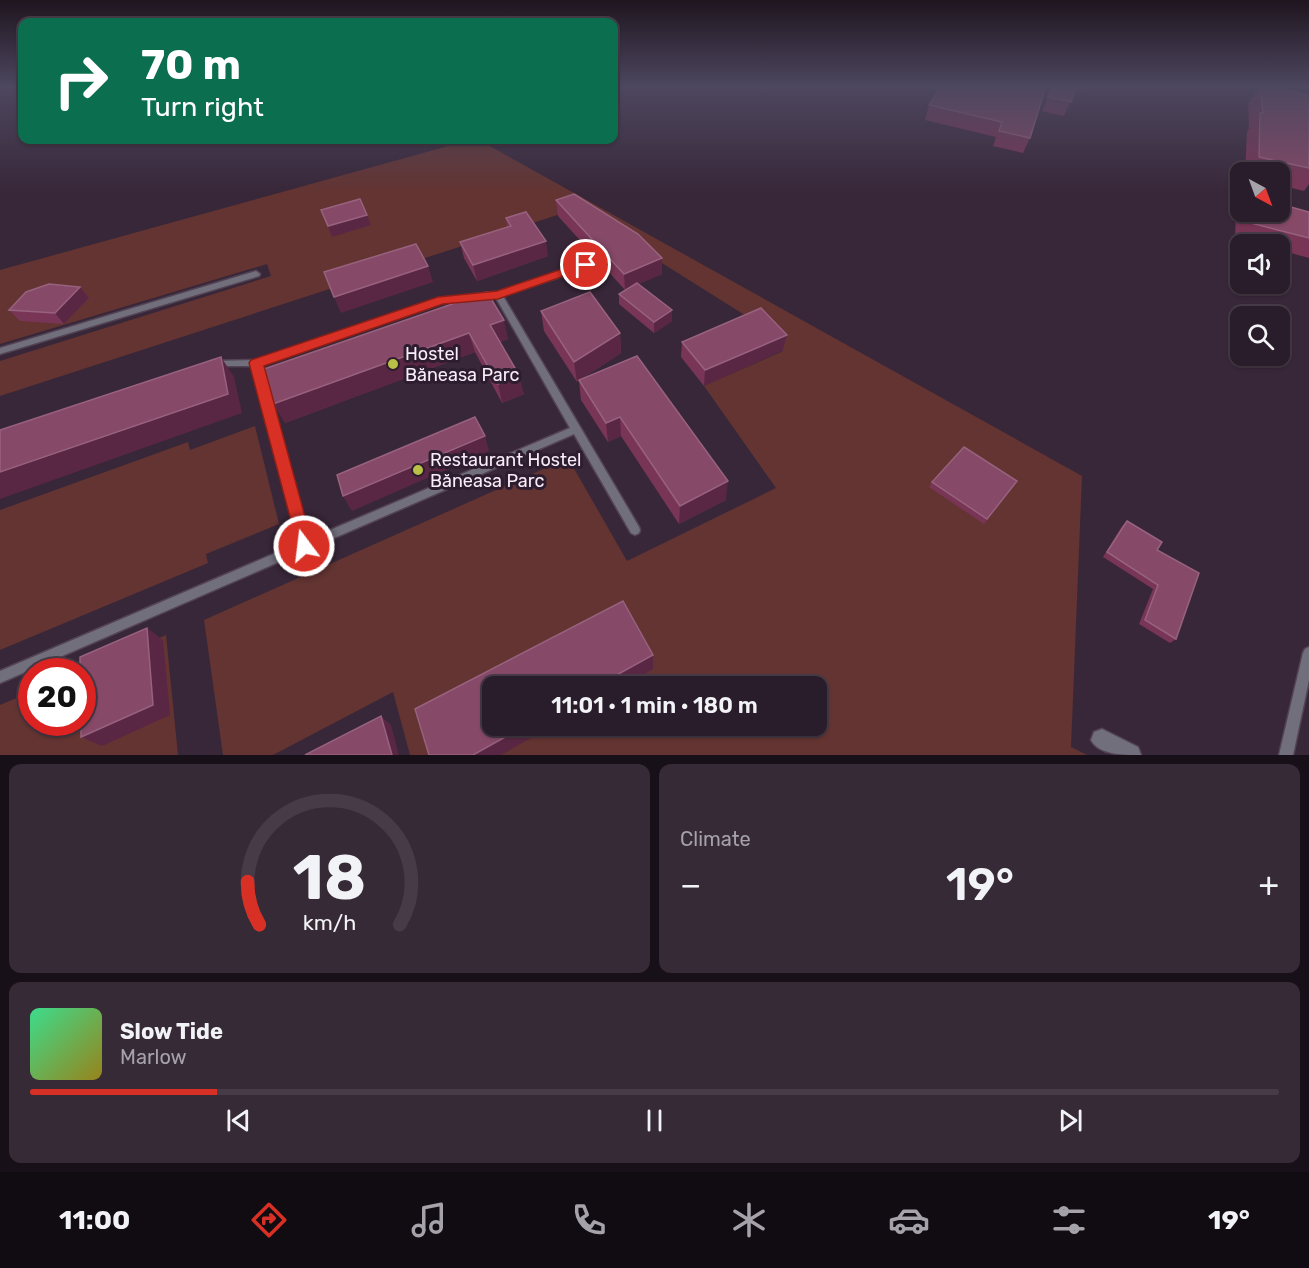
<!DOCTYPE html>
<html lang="en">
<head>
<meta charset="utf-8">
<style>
	:root { --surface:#2a1d2b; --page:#362a37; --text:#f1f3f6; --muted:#a5a2a9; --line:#463b47; --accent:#d93025 }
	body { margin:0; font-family:Rubik,sans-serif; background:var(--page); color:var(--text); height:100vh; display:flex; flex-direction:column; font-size:22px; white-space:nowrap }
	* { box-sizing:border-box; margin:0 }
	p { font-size:20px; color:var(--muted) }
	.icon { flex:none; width:33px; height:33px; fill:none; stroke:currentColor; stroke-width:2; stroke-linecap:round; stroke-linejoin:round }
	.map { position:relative; height:755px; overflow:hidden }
	.drawer { display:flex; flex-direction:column; gap:9px; padding:9px; background:#171018; flex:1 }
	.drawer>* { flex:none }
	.guide { position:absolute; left:18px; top:18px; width:600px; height:126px; border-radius:12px; box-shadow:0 2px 4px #0004,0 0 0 2px var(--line); background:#0b6e4f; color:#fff; overflow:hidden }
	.needle { width:39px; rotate:139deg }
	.buttons { position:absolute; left:1230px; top:162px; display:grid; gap:12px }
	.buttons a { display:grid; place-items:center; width:60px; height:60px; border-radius:12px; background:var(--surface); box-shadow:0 2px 4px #0004,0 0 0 2px var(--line); font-size:30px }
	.speed { position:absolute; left:18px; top:658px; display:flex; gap:12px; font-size:30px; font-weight:700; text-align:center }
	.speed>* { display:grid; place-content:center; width:78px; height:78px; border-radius:50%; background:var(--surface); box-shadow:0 2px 4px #0004,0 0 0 2px var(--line); line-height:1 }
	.speed .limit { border:9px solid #d22; background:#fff; color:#111 }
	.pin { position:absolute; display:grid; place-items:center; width:51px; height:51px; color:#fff; margin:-26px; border:3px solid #fff; border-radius:50%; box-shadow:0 2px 6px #0007 }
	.me { position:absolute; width:66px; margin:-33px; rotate:345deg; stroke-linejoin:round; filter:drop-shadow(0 0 4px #0008) }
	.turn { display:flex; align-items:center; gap:21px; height:126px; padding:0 24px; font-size:27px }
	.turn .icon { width:78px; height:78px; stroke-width:2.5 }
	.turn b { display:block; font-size:42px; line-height:51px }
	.big { font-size:45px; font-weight:600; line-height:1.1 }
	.drawer .widget { flex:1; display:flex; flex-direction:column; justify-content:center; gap:9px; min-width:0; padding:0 21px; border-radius:12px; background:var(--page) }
	.drawer .dial { align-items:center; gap:0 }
	.dial svg { height:156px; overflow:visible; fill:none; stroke:var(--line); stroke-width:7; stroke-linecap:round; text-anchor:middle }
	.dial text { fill:var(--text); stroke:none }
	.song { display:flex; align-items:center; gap:18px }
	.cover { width:72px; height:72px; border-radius:9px; background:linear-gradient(135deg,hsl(150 70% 55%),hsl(50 70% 35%)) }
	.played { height:6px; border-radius:3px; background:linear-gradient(90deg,var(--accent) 15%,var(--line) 15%) }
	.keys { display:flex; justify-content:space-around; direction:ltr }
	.heat { display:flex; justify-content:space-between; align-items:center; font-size:33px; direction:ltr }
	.drawer .tiles { flex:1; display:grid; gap:9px; grid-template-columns:1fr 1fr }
	.widget:last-child { grid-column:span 2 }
	.trip { position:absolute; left:482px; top:676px; width:345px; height:60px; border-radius:12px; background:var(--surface); box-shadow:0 2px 4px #0004,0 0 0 2px var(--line); font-weight:600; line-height:60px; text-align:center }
	.tabs { display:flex; height:96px; justify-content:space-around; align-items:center; background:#110c11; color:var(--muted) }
	.tabs .icon { width:42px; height:42px }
	.tabs .selected { color:var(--accent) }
	.tabs b { font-size:27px; color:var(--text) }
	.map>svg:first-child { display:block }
	.green { fill:#633432; fill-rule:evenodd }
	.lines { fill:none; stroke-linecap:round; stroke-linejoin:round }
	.lane-casing { stroke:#534354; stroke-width:3 }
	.street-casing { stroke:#534354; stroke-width:3 }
	.lane { fill:#716f7b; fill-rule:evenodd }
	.street { fill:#716f7b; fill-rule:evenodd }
	.wall { fill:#793556 }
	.shaded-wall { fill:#592743 }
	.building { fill:#864968; stroke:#98627e; stroke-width:1.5 }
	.route { fill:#d93025; stroke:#8d1f18; stroke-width:1.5 }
	.poi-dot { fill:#bac045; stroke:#2e1d2f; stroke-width:2 }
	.labels { text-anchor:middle; stroke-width:6; stroke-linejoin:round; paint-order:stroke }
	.poi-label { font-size:18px; fill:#f9edf9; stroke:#2e1d2f; text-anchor:start }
</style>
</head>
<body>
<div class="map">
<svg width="1309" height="755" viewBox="0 0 1309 755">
	<rect width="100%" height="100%" fill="#382739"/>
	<g class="green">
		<path d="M470,140H479L1082,476L1071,747L1087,755H410L393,692L273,755H223L204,620L568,458L627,561L776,488L704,386L783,351L759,324L576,209L0,396V361L271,276L267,264L0,344V270ZM492,687H816V726H492Z"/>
		<path d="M255,426L279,524L206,554L208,563L0,650V510L188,442L190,450Z"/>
		<path d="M166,635L178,755H0V705L31,692L32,723H82V672H79Z"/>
	</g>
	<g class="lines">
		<g class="lane-casing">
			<g id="lane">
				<path d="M586,262L590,265L589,267L503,296L639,527L640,530L639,533L635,535L631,533L574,434L0,683V671L299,543L252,366H214L211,365L210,363L211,361L256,360L439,298L497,292ZM496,298L570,428L309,539L261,365L443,303Z"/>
				<path d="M256,271L260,274L259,276L0,354V348Z"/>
				<path d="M1309,647V680L1293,755H1279L1303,653L1305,649Z"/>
			</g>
		</g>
		<g class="street-casing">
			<path id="street" d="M1102,729L1138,747L1141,755C1123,755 1099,755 1091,740L1094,732Z"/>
		</g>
		<use href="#lane" class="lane"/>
		<use href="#street" class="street"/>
	</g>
	<g class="wall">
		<path d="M941,86L1030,138L1023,153L993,146L996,137L925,120L929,105Z"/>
		<path d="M1053,86H1085L1082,93L1075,91L1064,116L1042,111Z"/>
		<path d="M1259,86H1266L1309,95V184L1304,191L1280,185V172H1245L1247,132L1249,128L1248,104Z"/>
		<path d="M556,200L662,274L638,284L672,310V321L654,333L619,304V294L625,290L558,216Z"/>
		<path d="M1240,205V212H1309V258L1280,250V244H1260L1235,238L1236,212Z"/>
		<path d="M506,218L548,256L477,281L464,258L460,242L507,227Z"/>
		<path d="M487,292L508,339L500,342L524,394L502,403L475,352L285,423Z"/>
		<path d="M89,298L64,324L20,321L9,310Z"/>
		<path d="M541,311L620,333L621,353L583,378L726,500L679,524L621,436L608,442L581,400L579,381L577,382L544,331Z"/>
		<path d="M787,335L783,350L704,386L681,357L682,342Z"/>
		<path d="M1017,481L984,524L929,487L932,482Z"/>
		<path d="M1127,521L1157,550L1176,639L1170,643L1139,624L1153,589L1103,557L1122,526Z"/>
	</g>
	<g class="shaded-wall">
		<path d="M367,215L371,225L332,237L328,226Z"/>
		<path d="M546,241L548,256L477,281L473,265Z"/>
		<path d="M662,258V274L625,290L624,274Z"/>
		<path d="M428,266L433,282L341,313L334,297Z"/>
		<path d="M80,287L89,298L64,324L55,313Z"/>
		<path d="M672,310V321L654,333V322Z"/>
		<path d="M504,320L508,339L495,344L490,325Z"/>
		<path d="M469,333L475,352L285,423L273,404Z"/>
		<path d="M620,333L621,353L577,382L574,362Z"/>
		<path d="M787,335L783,350L704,386L705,370Z"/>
		<path d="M221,357L234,377L242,413L0,499V472Z"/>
		<path d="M519,375L524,394L502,403L498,384Z"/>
		<path d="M620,417L621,436L608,442L606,423Z"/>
		<path d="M485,436L489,451L352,511L343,496Z"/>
		<path d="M728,481L726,500L679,524L680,506Z"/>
		<path d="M147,628L163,640L170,715L102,746L81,737Z"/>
		<path d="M653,655V669L622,687H595Z"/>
		<path d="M381,716L391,725L399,755H392Z"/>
		<path d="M525,726H552L501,755H473Z"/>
	</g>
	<g class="building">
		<path d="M941,86H1046L1030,138L999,131L1002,122L929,105Z"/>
		<path d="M1053,86H1077L1071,102L1048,97Z"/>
		<path d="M1260,86H1266L1309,95V168L1259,157L1260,113H1263Z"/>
		<path d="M574,194L638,234L662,258L624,274L556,200Z"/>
		<path d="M360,199L367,215L328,226L321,210Z"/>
		<path d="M1280,204L1309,212V238L1247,222V212H1280Z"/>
		<path d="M526,212L546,241L473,265L460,242L511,226L506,218Z"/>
		<path d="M416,244L428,266L334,297L324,272Z"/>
		<path d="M637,283L672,310L654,322L619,294Z"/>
		<path d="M49,284L80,287L55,313L9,310L26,292Z"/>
		<path d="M487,292L504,320L490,325L519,375L498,384L469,333L273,404L264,369Z"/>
		<path d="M590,292L620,333L574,362L541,311Z"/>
		<path d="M761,308L787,335L705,370L682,342Z"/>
		<path d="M637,356L728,481L680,506L620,417L606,423L579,380Z"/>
		<path d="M221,357L228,394L0,472V430Z"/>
		<path d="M475,417L485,436L343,496L337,475Z"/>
		<path d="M964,447L1017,481L987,519L932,482Z"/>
		<path d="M1127,521L1162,542L1157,550L1199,573L1176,639L1145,620L1158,585L1107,552Z"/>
		<path d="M623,601L653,655L595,687H492V726H525L473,755H429L415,709Z"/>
		<path d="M147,628L153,705L81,737V723H82V672H80V657Z"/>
		<path d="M381,716L392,755H305Z"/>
	</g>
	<linearGradient id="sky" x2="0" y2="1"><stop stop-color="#1f151f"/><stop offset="0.45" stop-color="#4d475f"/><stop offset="1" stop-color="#4d475f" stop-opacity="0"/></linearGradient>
	<rect width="1309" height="192" fill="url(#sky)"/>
	<path class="route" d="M586,261L591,265L590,267L498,299L443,304L264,366L313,546L310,551L304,553L299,551L249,363L251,360L438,297L497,291Z"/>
	<g class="poi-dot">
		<circle cx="393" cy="364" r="6"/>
		<circle cx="418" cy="470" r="6"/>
	</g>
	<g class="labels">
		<g class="poi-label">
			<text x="405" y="360">Hostel<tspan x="405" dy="21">Băneasa Parc</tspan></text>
			<text x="430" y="466">Restaurant Hostel<tspan x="430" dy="21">Băneasa Parc</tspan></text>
		</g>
	</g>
</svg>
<div class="buttons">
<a><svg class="needle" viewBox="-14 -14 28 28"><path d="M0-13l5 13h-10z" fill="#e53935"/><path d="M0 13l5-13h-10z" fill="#a5a2a9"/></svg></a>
<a><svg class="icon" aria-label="sound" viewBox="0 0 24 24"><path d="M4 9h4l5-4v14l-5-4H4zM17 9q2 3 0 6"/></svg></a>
<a><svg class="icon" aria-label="search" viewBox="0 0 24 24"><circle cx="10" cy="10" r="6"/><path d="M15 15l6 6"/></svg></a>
</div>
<div class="speed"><div class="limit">20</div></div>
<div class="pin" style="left:586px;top:265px;background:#d93025"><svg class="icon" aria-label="arrive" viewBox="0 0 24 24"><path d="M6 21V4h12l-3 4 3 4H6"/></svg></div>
<svg class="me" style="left:304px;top:546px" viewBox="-20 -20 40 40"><circle r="17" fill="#d93025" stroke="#fff" stroke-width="3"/><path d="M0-11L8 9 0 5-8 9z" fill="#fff"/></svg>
<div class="trip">11:01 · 1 min · 180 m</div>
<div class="guide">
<div class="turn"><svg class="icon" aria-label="right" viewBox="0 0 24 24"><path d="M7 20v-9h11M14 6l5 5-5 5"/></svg><div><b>70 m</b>Turn right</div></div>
</div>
</div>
<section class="drawer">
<div class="tiles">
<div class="widget dial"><svg viewBox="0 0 100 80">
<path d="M14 69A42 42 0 1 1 86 69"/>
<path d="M14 69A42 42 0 0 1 8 47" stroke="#d93025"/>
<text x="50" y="56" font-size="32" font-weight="700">18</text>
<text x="50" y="72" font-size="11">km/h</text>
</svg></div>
<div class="widget"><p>Climate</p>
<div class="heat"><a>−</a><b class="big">19°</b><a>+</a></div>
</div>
<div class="widget">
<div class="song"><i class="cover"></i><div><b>Slow Tide</b><p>Marlow</p></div></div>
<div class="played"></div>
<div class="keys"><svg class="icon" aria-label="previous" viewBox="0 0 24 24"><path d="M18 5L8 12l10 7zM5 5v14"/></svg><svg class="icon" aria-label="pause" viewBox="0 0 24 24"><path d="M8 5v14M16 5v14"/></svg><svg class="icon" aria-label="next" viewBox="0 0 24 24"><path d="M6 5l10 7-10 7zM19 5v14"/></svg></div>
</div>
</div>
</section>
<nav class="tabs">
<b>11:00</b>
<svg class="icon selected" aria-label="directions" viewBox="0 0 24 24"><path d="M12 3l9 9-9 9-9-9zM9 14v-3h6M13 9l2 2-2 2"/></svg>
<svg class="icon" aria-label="music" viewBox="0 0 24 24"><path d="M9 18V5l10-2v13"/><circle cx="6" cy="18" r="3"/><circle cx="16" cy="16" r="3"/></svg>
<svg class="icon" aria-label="phone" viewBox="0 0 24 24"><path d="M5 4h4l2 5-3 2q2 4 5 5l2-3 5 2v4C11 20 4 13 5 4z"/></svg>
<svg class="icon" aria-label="climate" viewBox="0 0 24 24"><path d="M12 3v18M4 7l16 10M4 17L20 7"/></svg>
<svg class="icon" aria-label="car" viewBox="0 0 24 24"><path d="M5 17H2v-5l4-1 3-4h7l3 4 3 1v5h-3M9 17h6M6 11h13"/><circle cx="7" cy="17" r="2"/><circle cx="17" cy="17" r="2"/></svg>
<svg class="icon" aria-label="filters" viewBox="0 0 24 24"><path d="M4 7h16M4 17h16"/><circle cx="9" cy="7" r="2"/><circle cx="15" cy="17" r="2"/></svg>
<b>19°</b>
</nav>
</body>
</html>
